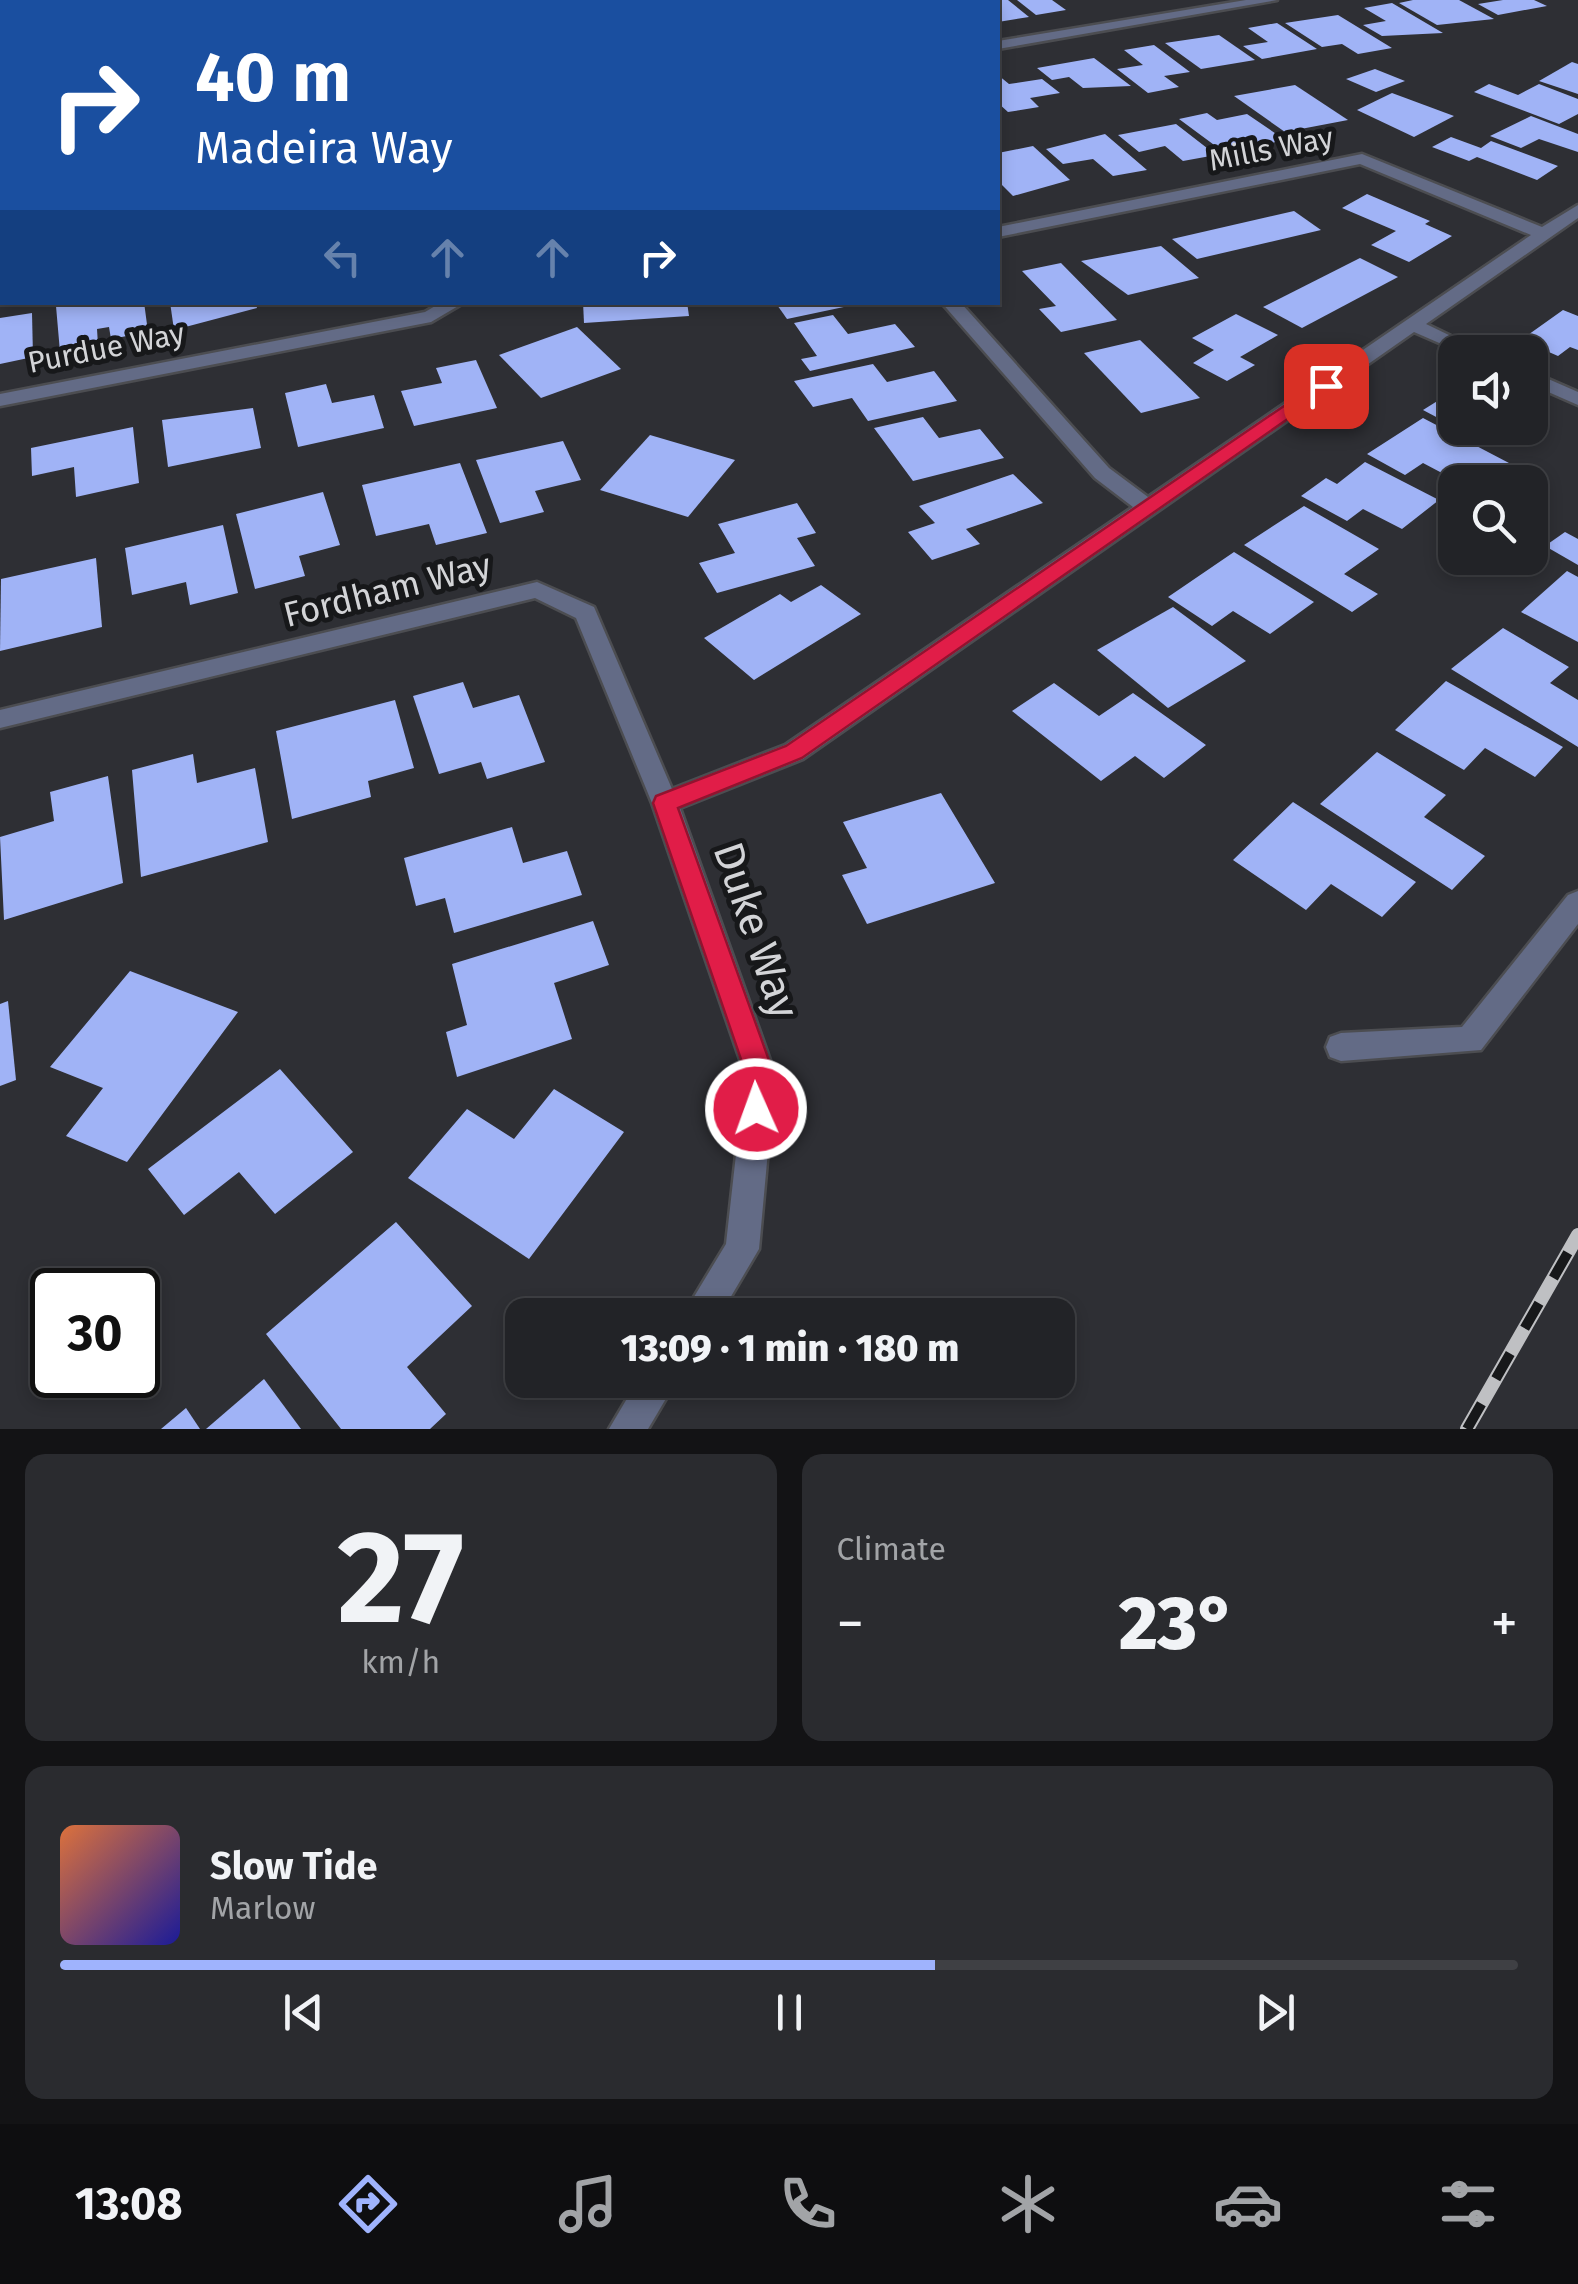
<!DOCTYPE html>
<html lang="en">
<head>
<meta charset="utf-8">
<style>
	:root { --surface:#222327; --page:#2a2b2f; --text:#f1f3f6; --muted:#a2a4a7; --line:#3f4044; --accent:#9fb3fd }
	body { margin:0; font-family:"Fira Sans",sans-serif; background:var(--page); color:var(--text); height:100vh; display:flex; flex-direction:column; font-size:38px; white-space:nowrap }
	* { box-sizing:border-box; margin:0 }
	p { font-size:32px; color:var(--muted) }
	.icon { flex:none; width:55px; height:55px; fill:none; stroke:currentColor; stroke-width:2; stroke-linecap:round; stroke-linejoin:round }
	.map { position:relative; height:1429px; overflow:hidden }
	.drawer { display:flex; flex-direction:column; gap:25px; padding:25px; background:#131315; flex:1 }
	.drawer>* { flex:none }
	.hud { position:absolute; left:0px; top:0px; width:1000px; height:305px; box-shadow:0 5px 15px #0003,0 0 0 2px var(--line); background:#1a4fa0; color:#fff; overflow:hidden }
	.controls { position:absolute; left:1438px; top:335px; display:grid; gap:20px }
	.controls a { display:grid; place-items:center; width:110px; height:110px; border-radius:20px; background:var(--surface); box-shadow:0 5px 15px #0003,0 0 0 2px var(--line); font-size:50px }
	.speed { position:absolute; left:30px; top:1268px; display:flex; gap:20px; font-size:50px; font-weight:700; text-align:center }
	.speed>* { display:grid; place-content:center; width:130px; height:130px; border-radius:50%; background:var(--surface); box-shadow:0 5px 15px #0003,0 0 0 2px var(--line); line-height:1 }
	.speed .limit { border:5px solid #111; border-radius:15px; background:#fff; color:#111 }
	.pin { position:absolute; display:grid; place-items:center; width:85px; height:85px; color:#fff; margin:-42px; border-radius:20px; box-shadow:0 5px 15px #0006 }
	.me { position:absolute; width:110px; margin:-55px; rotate:358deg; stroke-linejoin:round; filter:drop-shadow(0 0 8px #0008) }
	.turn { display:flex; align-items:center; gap:35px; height:210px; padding:0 30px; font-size:45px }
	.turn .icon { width:130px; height:130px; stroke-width:2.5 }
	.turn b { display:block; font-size:70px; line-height:85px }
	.lanes { display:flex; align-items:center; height:95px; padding:0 30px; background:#0003; justify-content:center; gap:50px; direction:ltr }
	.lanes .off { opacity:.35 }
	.big { font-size:75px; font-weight:800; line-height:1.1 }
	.drawer .tile { flex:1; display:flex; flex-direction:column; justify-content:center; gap:15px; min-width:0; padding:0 35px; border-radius:20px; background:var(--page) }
	.drawer .dial { align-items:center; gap:0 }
	.dial b { font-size:130px; line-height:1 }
	.song { display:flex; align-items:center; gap:30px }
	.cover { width:120px; height:120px; border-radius:15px; background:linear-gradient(135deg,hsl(20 70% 55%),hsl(240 70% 35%)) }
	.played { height:10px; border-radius:5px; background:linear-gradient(90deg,var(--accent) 60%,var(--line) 60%) }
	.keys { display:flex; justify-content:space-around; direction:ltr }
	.heat { display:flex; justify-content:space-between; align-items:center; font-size:55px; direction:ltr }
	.drawer .tiles { flex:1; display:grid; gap:25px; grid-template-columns:1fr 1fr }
	.tile:last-child { grid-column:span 2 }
	.trip { position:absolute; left:505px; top:1298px; width:570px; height:100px; border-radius:20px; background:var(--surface); box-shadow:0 5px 15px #0003,0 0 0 2px var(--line); font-weight:800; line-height:100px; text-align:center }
	.dock { display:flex; height:160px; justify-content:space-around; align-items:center; background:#0e0e10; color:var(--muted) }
	.dock .icon { width:70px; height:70px }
	.dock .active { color:var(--accent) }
	.dock b { font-size:45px; color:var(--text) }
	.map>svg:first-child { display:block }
	.building { fill:#a0b3f6 }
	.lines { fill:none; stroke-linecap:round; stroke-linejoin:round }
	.minor-casing { stroke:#4c4d51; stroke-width:5 }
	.minor { fill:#636b86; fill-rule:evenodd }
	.rail-casing { stroke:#bfc0c3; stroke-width:14 }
	.rail { stroke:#17181a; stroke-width:10; stroke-dasharray:29; stroke-linecap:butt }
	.route { fill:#e11d48; stroke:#92132f; stroke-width:2.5 }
	.labels { text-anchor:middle; stroke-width:10; stroke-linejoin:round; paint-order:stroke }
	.far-street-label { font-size:30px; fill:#d3d4d7; stroke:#17181a }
	.street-label { font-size:35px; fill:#d3d4d7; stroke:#17181a }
	.near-street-label { font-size:42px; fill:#d3d4d7; stroke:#17181a }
</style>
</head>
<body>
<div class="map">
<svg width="1578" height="1429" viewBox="0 0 1578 1429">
	<rect width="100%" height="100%" fill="#2e2f34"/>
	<g class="building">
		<path d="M998,0H1008L1029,17L998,22Z"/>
		<path d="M1017,0H1052L1066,10L1036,15Z"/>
		<path d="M1413,0H1459L1494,19L1437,25L1399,3Z"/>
		<path d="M1503,0H1534L1547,6L1498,15L1478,4Z"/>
		<path d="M1392,3L1443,33L1382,36L1363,25L1386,21L1364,8Z"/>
		<path d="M1338,15L1392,48L1358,54L1342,44L1322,47L1285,23Z"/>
		<path d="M1277,23L1317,49L1262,59L1243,46L1268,42L1248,28Z"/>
		<path d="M1219,35L1255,60L1201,69L1165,43Z"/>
		<path d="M1154,45L1190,72L1164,76L1179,87L1148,93L1117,69L1143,65L1124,50Z"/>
		<path d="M1094,58L1131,86L1083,88L1069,77L1052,80L1037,68Z"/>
		<path d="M1572,62L1578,64V94L1539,81Z"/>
		<path d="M1375,69L1405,81L1376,92L1346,79Z"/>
		<path d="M998,75L1009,84L1042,79L1060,93L1030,98L1039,107L1008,112L998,103Z"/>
		<path d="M1489,84L1518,95L1539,84L1578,99V114L1559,124L1474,92Z"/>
		<path d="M1295,85L1348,120L1285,132L1234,96Z"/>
		<path d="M1392,93L1454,116L1414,137L1357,110Z"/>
		<path d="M1207,113L1217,120L1247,114L1285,140L1225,153L1179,119Z"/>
		<path d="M1531,116L1578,134V152L1539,139L1521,148L1490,136Z"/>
		<path d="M1176,124L1216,155L1183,161L1165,146L1139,152L1118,135Z"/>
		<path d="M1105,134L1147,170L1113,176L1093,159L1063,164L1046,149Z"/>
		<path d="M1451,137L1481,148L1491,141L1558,166L1537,180L1477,157L1469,161L1432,147Z"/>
		<path d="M1033,146L1070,180L1013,196L998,181V153Z"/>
		<path d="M1367,194L1430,221L1425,224L1452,236L1409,262L1371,245L1396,231L1342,208Z"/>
		<path d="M1294,211L1321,230L1197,259L1172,239Z"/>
		<path d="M1161,246L1199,278L1128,295L1081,261Z"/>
		<path d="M1360,258L1398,277L1302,328L1263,307Z"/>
		<path d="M1061,263L1117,320L1061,332L1039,309L1056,306L1022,271Z"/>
		<path d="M73,302H144L148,332L111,339L109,327L97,329L98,345L60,352L56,306Z"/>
		<path d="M170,302H255L257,308L174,330Z"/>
		<path d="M583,302H687L689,316L584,323Z"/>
		<path d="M775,302H858V304L787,319Z"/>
		<path d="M1563,310L1578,316V350L1570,347L1558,356L1521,340Z"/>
		<path d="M32,313L33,357L0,364V318Z"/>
		<path d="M1236,314L1278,335L1240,357L1255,365L1227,381L1193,363L1214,350L1192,338Z"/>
		<path d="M833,315L848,334L895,324L915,347L810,371L801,359L817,356L794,323Z"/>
		<path d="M577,327L621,369L541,398L499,355Z"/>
		<path d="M1140,340L1200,398L1141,413L1084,353Z"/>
		<path d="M476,360L497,408L414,426L401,391L442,383L436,368Z"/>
		<path d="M873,364L887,382L934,371L957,401L868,421L852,398L813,407L794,381Z"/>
		<path d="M326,384L332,403L374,395L384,428L298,447L285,393Z"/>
		<path d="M1455,390V427L1423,410Z"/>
		<path d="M253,408L261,448L168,467L162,420Z"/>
		<path d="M923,417L939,438L980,429L1004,458L913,481L874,428Z"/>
		<path d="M1423,418L1509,463L1482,482H1459L1423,463L1405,475L1367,454Z"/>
		<path d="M133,427L139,483L76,497L74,467L32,476L31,448Z"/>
		<path d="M650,435L735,460L688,517L600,490Z"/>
		<path d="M563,441L581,480L535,491L544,512L500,523L476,460Z"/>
		<path d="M1365,462L1439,500L1402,529L1363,509L1347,521L1301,496L1326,478L1337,484Z"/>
		<path d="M460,463L487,533L436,545L429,524L376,536L362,485Z"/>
		<path d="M1013,474L1043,503L966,529L980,544L932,560L908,532L935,523L919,506Z"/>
		<path d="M323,492L340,545L299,556L305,576L255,589L236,514Z"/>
		<path d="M797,503L816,533L797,538L815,566L717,593L699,563L735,553L718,524Z"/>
		<path d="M1304,506L1379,549L1344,574L1378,594L1352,612L1244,545Z"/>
		<path d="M223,525L238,593L190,605L186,582L132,595L125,548Z"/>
		<path d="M1565,532L1578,539V565L1545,546Z"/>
		<path d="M1234,552L1314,602L1270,634L1233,611L1212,626L1168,597Z"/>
		<path d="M96,558L102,627L0,651L1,579Z"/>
		<path d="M1567,571L1578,577V642L1521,612Z"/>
		<path d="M821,585L861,614L754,680L704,638L780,594L791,602Z"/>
		<path d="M1173,607L1246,661L1168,708L1097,650Z"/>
		<path d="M1503,628L1569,667L1550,683L1578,700V747L1451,669Z"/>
		<path d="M1446,681L1563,747L1535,777L1485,748L1464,770L1395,730Z"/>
		<path d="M463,682L473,708L519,695L545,762L487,779L481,762L439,774L413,696Z"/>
		<path d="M1054,683L1099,716L1133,693L1206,745L1164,778L1135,756L1101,781L1012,711Z"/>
		<path d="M395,700L414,768L368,781L371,797L292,819L276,731Z"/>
		<path d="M1377,752L1446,795L1424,817L1485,856L1452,890L1320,804Z"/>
		<path d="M193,754L197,783L255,768L268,842L141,877L132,770Z"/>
		<path d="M108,776L123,883L4,920L0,837L54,821L50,792Z"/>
		<path d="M941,793L995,883L867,924L842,875L867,868L843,822Z"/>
		<path d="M1293,802L1416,882L1382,917L1331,884L1306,910L1233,860Z"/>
		<path d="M512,827L523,863L567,851L582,895L454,933L445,898L416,906L404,858Z"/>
		<path d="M593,921L609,965L554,983L572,1039L457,1077L446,1032L467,1025L452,964Z"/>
		<path d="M130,971L238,1012L127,1162L66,1136L103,1088L50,1067Z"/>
		<path d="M8,1001L16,1080L0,1086V1004Z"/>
		<path d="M280,1069L353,1152L275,1214L239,1172L184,1215L148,1169Z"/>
		<path d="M554,1089L624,1132L529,1259L408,1178L467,1109L514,1139Z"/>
		<path d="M396,1222L472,1306L407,1367L446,1414L430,1429H341L266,1334Z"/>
		<path d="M264,1379L301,1429H206Z"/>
		<path d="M186,1408L200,1429H161Z"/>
	</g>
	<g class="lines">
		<g class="minor-casing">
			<g id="minor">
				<path d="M672,0H686L688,2H674Z"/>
				<path d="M1246,0H1277L998,49V41Z"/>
				<path d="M1362,154L1542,227L1578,205V218L1426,324L1484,352H1460L1414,332L803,759L680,808L775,1074L759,1249L720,1315H683L726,1244L745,1074L652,803L576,618L535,598L0,728V710L537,582L594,607L672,789L785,745L1133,507L1095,478L941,302H960L1109,468L1148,497L1531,235L1360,164L998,237V227Z"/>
				<path d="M2,196V206L0,207V197Z"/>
				<path d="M442,302H465L431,322L0,406V394L425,312Z"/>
				<path d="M1530,371L1578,392V405L1530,384Z"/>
				<path d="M1578,891V924L1481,1050L1341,1061L1330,1057L1326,1047L1330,1037L1341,1033L1462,1027L1568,895Z"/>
				<path d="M638,1380H677L648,1429H609Z"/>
			</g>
		</g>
		<use href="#minor" class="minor"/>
		<g class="rail-casing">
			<path id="rail" d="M1467,1429L1578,1235"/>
		</g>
		<use href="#rail" class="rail"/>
	</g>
	<path class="route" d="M1319,382L1335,386L802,758L678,808L774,1074L767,1119L756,1122L746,1119L742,1109L746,1074L653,803L656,796L786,746Z"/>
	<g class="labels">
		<g class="far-street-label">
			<text transform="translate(1271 149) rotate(-11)" y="10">Mills Way</text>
			<text transform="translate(106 348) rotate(-11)" y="10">Purdue Way</text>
		</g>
		<g class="street-label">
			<text transform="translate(387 590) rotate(-14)" y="12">Fordham Way</text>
		</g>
		<g class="near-street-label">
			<text transform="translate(757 930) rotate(71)" y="15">Duke Way</text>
		</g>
	</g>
</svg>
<div class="controls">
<a><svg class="icon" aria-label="sound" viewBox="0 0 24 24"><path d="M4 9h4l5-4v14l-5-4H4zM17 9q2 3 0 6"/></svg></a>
<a><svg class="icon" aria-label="search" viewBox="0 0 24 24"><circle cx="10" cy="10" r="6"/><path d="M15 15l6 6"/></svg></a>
</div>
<div class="speed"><div class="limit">30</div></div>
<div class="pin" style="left:1326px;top:386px;background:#d93025"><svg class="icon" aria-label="arrive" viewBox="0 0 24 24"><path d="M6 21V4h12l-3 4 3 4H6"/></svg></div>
<svg class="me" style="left:756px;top:1109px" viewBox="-20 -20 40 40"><circle r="17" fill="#e11d48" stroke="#fff" stroke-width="3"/><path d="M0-11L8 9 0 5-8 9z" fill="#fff"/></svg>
<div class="trip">13:09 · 1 min · 180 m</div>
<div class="hud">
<div class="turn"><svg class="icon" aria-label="right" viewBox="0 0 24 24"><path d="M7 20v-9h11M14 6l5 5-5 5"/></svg><div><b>40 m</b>Madeira Way</div></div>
<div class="lanes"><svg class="icon off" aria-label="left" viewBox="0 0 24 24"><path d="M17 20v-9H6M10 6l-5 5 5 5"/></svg><svg class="icon off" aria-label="ahead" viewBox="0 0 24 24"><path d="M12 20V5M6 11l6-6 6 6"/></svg><svg class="icon off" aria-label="ahead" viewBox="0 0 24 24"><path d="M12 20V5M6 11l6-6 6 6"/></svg><svg class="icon" aria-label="right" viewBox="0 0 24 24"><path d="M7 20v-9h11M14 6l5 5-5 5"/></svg></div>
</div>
</div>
<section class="drawer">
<div class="tiles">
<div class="tile dial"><b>27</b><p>km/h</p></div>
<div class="tile"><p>Climate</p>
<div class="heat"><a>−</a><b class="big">23°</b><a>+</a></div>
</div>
<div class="tile">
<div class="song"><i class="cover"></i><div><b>Slow Tide</b><p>Marlow</p></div></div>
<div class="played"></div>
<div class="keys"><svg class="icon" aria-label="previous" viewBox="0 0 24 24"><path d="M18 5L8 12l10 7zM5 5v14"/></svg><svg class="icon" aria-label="pause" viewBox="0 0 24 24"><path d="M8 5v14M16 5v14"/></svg><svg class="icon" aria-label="next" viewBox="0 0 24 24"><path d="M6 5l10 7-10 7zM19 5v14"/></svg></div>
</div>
</div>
</section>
<nav class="dock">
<b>13:08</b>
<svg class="icon active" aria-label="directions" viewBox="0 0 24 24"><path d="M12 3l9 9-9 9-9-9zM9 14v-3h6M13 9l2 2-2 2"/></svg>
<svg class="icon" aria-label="music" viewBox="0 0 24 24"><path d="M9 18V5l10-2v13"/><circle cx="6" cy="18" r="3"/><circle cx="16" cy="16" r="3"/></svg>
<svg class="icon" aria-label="phone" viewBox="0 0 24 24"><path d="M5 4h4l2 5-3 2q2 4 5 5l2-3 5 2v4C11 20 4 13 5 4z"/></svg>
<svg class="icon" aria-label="climate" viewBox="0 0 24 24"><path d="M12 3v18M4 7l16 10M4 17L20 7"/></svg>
<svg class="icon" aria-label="car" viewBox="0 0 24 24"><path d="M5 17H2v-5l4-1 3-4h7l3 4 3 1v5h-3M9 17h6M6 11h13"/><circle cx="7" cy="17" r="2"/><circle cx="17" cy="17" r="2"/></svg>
<svg class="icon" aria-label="filters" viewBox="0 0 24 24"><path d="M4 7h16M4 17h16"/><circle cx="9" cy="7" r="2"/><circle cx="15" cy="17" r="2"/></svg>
</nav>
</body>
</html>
